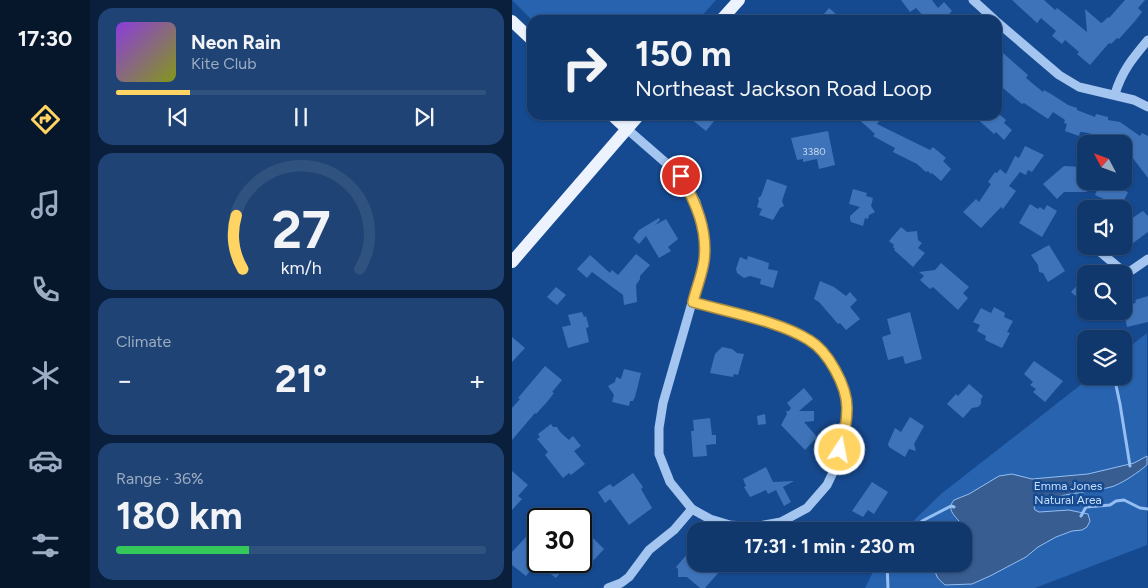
<!DOCTYPE html>
<html lang="en">
<head>
<meta charset="utf-8">
<style>
	:root { --surface:#10386c; --page:#1e4374; --text:#f1f3f6; --muted:#9cacc2; --line:#30527f; --accent:#ffd462 }
	body { margin:0; font-family:Figtree,sans-serif; background:var(--page); color:var(--text); height:100vh; display:flex; flex-direction:column; font-size:19px; white-space:nowrap }
	* { box-sizing:border-box; margin:0 }
	p { font-size:16px; color:var(--muted) }
	.icon { flex:none; width:28px; height:28px; fill:none; stroke:currentColor; stroke-width:2; stroke-linecap:round; stroke-linejoin:round }
	.map { position:relative; flex:1; overflow:hidden }
	.side { display:flex; flex-direction:column; gap:8px; padding:8px; background:#091f3b; width:422px }
	.side>* { flex:none }
	.top-card { position:absolute; left:15px; top:15px; width:475px; height:105px; border-radius:15px; box-shadow:0 1px 4px #0004,0 0 0 1px var(--line); background:#10386c; color:var(--text); overflow:hidden }
	.needle { width:32px; rotate:311deg }
	.controls { position:absolute; left:565px; top:135px; display:grid; gap:10px }
	.controls a { display:grid; place-items:center; width:55px; height:55px; border-radius:10px; background:var(--surface); box-shadow:0 1px 4px #0004,0 0 0 1px var(--line); font-size:25px }
	.speed { position:absolute; left:15px; top:508px; display:flex; gap:10px; font-size:25px; font-weight:700; text-align:center }
	.speed>* { display:grid; place-content:center; width:65px; height:65px; border-radius:50%; background:var(--surface); box-shadow:0 1px 4px #0004,0 0 0 1px var(--line); line-height:1 }
	.speed .limit { border:2px solid #111; border-radius:8px; background:#fff; color:#111 }
	.pin { position:absolute; display:grid; place-items:center; width:42px; height:42px; color:#fff; margin:-21px; border:2px solid #fff; border-radius:50%; box-shadow:0 1px 5px #0007 }
	.me { position:absolute; width:55px; margin:-28px; rotate:11deg; stroke-linejoin:round; filter:drop-shadow(0 0 4px #0008) }
	.turn { display:flex; align-items:center; gap:18px; height:105px; padding:0 25px; font-size:22px }
	.turn .icon { width:65px; height:65px; stroke-width:2.5 }
	.turn b { display:block; font-size:35px; line-height:42px }
	.big { font-size:38px; font-weight:700; line-height:1.1 }
	.side .card { flex:1; display:flex; flex-direction:column; justify-content:center; gap:8px; min-width:0; padding:0 18px; border-radius:15px; background:var(--page) }
	.side .dial { align-items:center; gap:0 }
	.dial svg { height:130px; overflow:visible; fill:none; stroke:var(--line); stroke-width:7; stroke-linecap:round; text-anchor:middle }
	.dial text { fill:var(--text); stroke:none }
	.song { display:flex; align-items:center; gap:15px }
	.cover { width:60px; height:60px; border-radius:8px; background:linear-gradient(135deg,hsl(270 70% 55%),hsl(70 70% 35%)) }
	.played { height:5px; border-radius:2px; background:linear-gradient(90deg,var(--accent) 20%,var(--line) 20%) }
	.keys { display:flex; justify-content:space-around; direction:ltr }
	.heat { display:flex; justify-content:space-between; align-items:center; font-size:28px; direction:ltr }
	.charge { height:8px; border-radius:4px; background:linear-gradient(90deg,#34c759 36%,var(--line) 0) }
	.trip { position:absolute; left:175px; top:522px; width:285px; height:50px; border-radius:15px; background:var(--surface); box-shadow:0 1px 4px #0004,0 0 0 1px var(--line); font-weight:700; line-height:50px; text-align:center }
	main { display:flex; flex:1; min-height:0 }
	.tabs { display:flex; flex-direction:column; width:90px; justify-content:space-around; align-items:center; background:#06162b; color:var(--muted) }
	.tabs .icon { width:35px; height:35px }
	.tabs .on { color:var(--accent) }
	.tabs b { font-size:22px; color:var(--text) }
	.map>svg:first-child { display:block }
	.green { fill:#2863af }
	.water { fill:#385d91; stroke:#95bff3 }
	.lines { fill:none; stroke-linecap:round; stroke-linejoin:round }
	.stream { stroke:#95bff3; stroke-width:3 }
	.building { fill:#3e73b9 }
	.minor { stroke:#a3c5f0; stroke-width:9 }
	.major { stroke:#ecf3ff; stroke-width:12 }
	.route-casing { stroke:#a68a40; stroke-width:12 }
	.route { stroke:#ffd462; stroke-width:9 }
	.labels { text-anchor:middle; stroke-width:5; stroke-linejoin:round; paint-order:stroke }
	.number-label { font-size:10px; fill:#cfdcee }
	.park-label { font-size:12px; fill:#c9dffc; stroke:#164a90 }
</style>
</head>
<body>
<main>
<nav class="tabs">
<b>17:30</b>
<svg class="icon on" aria-label="directions" viewBox="0 0 24 24"><path d="M12 3l9 9-9 9-9-9zM9 14v-3h6M13 9l2 2-2 2"/></svg>
<svg class="icon" aria-label="music" viewBox="0 0 24 24"><path d="M9 18V5l10-2v13"/><circle cx="6" cy="18" r="3"/><circle cx="16" cy="16" r="3"/></svg>
<svg class="icon" aria-label="phone" viewBox="0 0 24 24"><path d="M5 4h4l2 5-3 2q2 4 5 5l2-3 5 2v4C11 20 4 13 5 4z"/></svg>
<svg class="icon" aria-label="climate" viewBox="0 0 24 24"><path d="M12 3v18M4 7l16 10M4 17L20 7"/></svg>
<svg class="icon" aria-label="car" viewBox="0 0 24 24"><path d="M5 17H2v-5l4-1 3-4h7l3 4 3 1v5h-3M9 17h6M6 11h13"/><circle cx="7" cy="17" r="2"/><circle cx="17" cy="17" r="2"/></svg>
<svg class="icon" aria-label="filters" viewBox="0 0 24 24"><path d="M4 7h16M4 17h16"/><circle cx="9" cy="7" r="2"/><circle cx="15" cy="17" r="2"/></svg>
</nav>
<section class="side">
<div class="card">
<div class="song"><i class="cover"></i><div><b>Neon Rain</b><p>Kite Club</p></div></div>
<div class="played"></div>
<div class="keys"><svg class="icon" aria-label="previous" viewBox="0 0 24 24"><path d="M18 5L8 12l10 7zM5 5v14"/></svg><svg class="icon" aria-label="pause" viewBox="0 0 24 24"><path d="M8 5v14M16 5v14"/></svg><svg class="icon" aria-label="next" viewBox="0 0 24 24"><path d="M6 5l10 7-10 7zM19 5v14"/></svg></div>
</div>
<div class="card dial"><svg viewBox="0 0 100 80">
<path d="M14 69A42 42 0 1 1 86 69"/>
<path d="M14 69A42 42 0 0 1 10 36" stroke="#ffd462"/>
<text x="50" y="56" font-size="32" font-weight="700">27</text>
<text x="50" y="72" font-size="11">km/h</text>
</svg></div>
<div class="card"><p>Climate</p>
<div class="heat"><a>−</a><b class="big">21°</b><a>+</a></div>
</div>
<div class="card"><p>Range · 36%</p><b class="big">180 km</b><div class="charge"></div></div>
</section>
<div class="map">
<svg width="636" height="588" viewBox="0 0 636 588">
	<rect width="100%" height="100%" fill="#164a90"/>
	<g class="green">
		<path d="M0,0H204L186,20H20Z"/>
		<path d="M635,333V545L523,588H353L365,564H451V531H391L429,494L580,376H611V352Z"/>
	</g>
	<path class="water" d="M635,456V465C625,473 614,481 602,486C582,493 536,493 522,507L523,510L527,512L557,510L576,514L578,521L575,527L570,530L560,531L544,537L526,547L514,557L478,576L460,584L433,585C425,578 422,575 424,564H451L450,531L452,529C448,518 432,512 442,500L457,494L487,476L500,474L520,479L576,474L622,463Z"/>
	<g class="lines">
		<g class="stream">
			<path d="M602,376L608,404L618,466"/>
			<path d="M569,516L574,507L598,505L604,501L612,500L628,508L636,509"/>
			<path d="M402,531L410,521L439,506L442,507"/>
			<path d="M375,564L376,588"/>
		</g>
	</g>
	<g class="building">
		<path d="M389,0H420L426,8L432,2L440,11L436,15L441,20H415L404,8L398,12Z"/>
		<path d="M500,0H532L543,10L545,8L554,15L575,32L573,9L589,23L591,22L596,17L597,18L613,0H633L626,8L630,12L623,21L607,39L605,38L599,44L597,43L578,65L565,54L567,52L553,40L550,44L540,36L544,31L529,18L525,23Z"/>
		<path d="M317,8L331,20H307Z"/>
		<path d="M491,53L516,75L514,78L531,92L532,90L539,94L556,105L565,108V110L583,117L584,114L596,117V120L608,122L628,136L630,133L636,136V178L617,153L611,162V144L588,139L589,136L571,132H568L567,136L553,131L555,124L552,123L553,120L541,112L536,119L512,103L510,104L485,83V60Z"/>
		<path d="M174,115H207L194,131Z"/>
		<path d="M342,115H371L365,124L418,150L421,147L434,158L431,161L439,169L429,181L420,173L419,174L416,171L414,172L405,164L381,152L383,148L361,136L363,134Z"/>
		<path d="M461,115H488L494,120L492,123L500,130L492,140L484,132L482,134Z"/>
		<path d="M316,131L323,165L307,169L305,159L291,162V159L285,160L279,138Z"/>
		<path d="M513,146L532,155L520,172L516,170L514,175L508,172L497,186L504,191L491,209L489,207L469,228L451,212L464,199L467,202L479,184L476,182L483,172L485,173L488,169L494,174L503,156L507,158Z"/>
		<path d="M552,166L569,167V172H574L575,192H552L545,199L531,184Z"/>
		<path d="M255,179L275,186L270,201L272,206L268,208L261,220L247,215L250,209L245,207L247,201L246,198L249,196Z"/>
		<path d="M589,181L616,192L608,209H602L592,204L594,200L583,195Z"/>
		<path d="M341,189L355,193L354,196L361,198L359,206L363,212L357,215L356,219L353,218L351,226L339,222L338,219V216L348,207L337,204Z"/>
		<path d="M518,204L526,209L528,207L532,210L535,205L545,211L530,237L507,223Z"/>
		<path d="M631,211L636,216V232L617,246L611,237V224Z"/>
		<path d="M147,218L148,220L143,225L154,219L166,239L156,247L159,251L147,258L134,236L127,244L121,238L127,230Z"/>
		<path d="M389,227L395,232L405,231L406,240L410,243L406,248L413,253L401,267L382,250L383,249L381,247L382,245L377,241Z"/>
		<path d="M537,245L553,271L536,282L531,273L527,272L526,265L519,255Z"/>
		<path d="M124,254L138,265L128,276V279L124,285L125,302L112,305L111,295L80,272L75,278L65,269L78,255L98,273L100,270L106,275Z"/>
		<path d="M236,256L257,263L256,269L266,271L261,288L248,284L249,279L238,276L232,278L225,273L224,269L228,257L235,260Z"/>
		<path d="M429,263L457,287L451,293L456,298L446,310L421,287L418,289L408,280L412,276L407,272L423,270Z"/>
		<path d="M574,276V305L559,292Z"/>
		<path d="M308,281L322,287L334,296L338,292L345,300L338,307L348,319L334,330L328,323L326,324L307,302L302,299Z"/>
		<path d="M44,287L54,295L45,305L35,297Z"/>
		<path d="M636,296V322L615,327L611,307L621,304L624,302L623,300Z"/>
		<path d="M482,307L493,313L492,317L501,321L495,332L498,333L490,348L473,340L474,336L465,331L468,325L461,322L469,308L479,313Z"/>
		<path d="M70,312L72,317L74,316L77,327L74,328L77,342L56,348L50,327L59,325L56,315Z"/>
		<path d="M398,312L410,359L393,364L391,356L376,360L370,337L379,334L375,319Z"/>
		<path d="M0,337L13,348L0,362Z"/>
		<path d="M210,347L220,349L225,353L232,354L226,375L222,374L221,377L198,373L203,354Z"/>
		<path d="M522,361L551,381L533,402L521,392L524,389L518,385L521,382L512,374Z"/>
		<path d="M33,366L50,380L40,392L42,393L35,402L24,414L23,413L0,440V408L8,399L6,398Z"/>
		<path d="M112,369L129,373L123,397L121,401H118L117,406L100,402L102,395L96,386L103,382L104,377L109,379Z"/>
		<path d="M457,384L471,396L469,399V404L466,407L460,408L451,418L435,404L444,394L446,396Z"/>
		<path d="M292,388L301,399L287,411H302V421L292,422L305,437L293,450L269,425L275,414L274,411H277L279,408L275,403Z"/>
		<path d="M253,414L254,424L246,425L245,416Z"/>
		<path d="M398,417L412,426L402,444L404,451L397,449L393,457L377,447L376,444L383,428L389,432Z"/>
		<path d="M198,418L200,435H204V444L194,445L195,456L181,457L179,431H182L181,420Z"/>
		<path d="M39,424L41,427H45L48,432L57,440L61,436L69,446L62,451L73,464L59,475L57,473L51,478L33,455L36,452L25,439L28,437L26,434Z"/>
		<path d="M254,467L261,482L282,481L271,487L279,502L272,506L264,490L256,494L254,490L238,497L232,487L234,486L231,479Z"/>
		<path d="M0,471L16,485L6,496L10,499L0,510Z"/>
		<path d="M121,473L131,487L129,489L140,508L117,525L98,499L93,503L86,492L98,484L101,487Z"/>
		<path d="M360,482L376,492L362,514L356,510L351,517L340,511Z"/>
		<path d="M78,535L92,549L69,574V571L58,561L44,578L26,564L21,572L19,570L14,576L0,565V552L14,537L26,546V561H69V536L74,540Z"/>
		<path d="M184,544V564H214L193,588H188L175,577H166V569L164,567Z"/>
	</g>
	<g class="lines">
		<g class="minor">
			<path d="M461,0L483,20"/>
			<path d="M485,22L547,75L567,87L622,100L636,107"/>
			<path d="M603,94C610,71 620,59 636,40"/>
			<path d="M115,129L169,176L184,202L192,231V261L151,403L147,428V454L158,482L180,509L198,519L218,525L241,527L269,522L295,508L315,485L325,464L332,436L335,407L329,381L316,358L299,340L270,327L181,302"/>
			<path d="M569,236L574,240"/>
			<path d="M581,246L612,272L620,270L636,259"/>
			<path d="M96,588L109,583L117,577L137,550L162,530L180,509"/>
		</g>
		<g class="major">
			<path d="M209,20L227,0"/>
			<path d="M0,21L20,40"/>
			<path d="M100,115L115,129"/>
			<path d="M0,262L127,115"/>
		</g>
	</g>
	<g class="lines">
		<g class="route-casing">
			<path id="route" d="M169,176C184,203 196,230 192,261C190,275 184,289 181,302C215,312 267,321 297,340C316,351 335,386 335,408C335,422 332,436 328,450"/>
		</g>
		<use href="#route" class="route"/>
	</g>
	<g class="labels">
		<g class="number-label">
			<text x="302" y="155">3380</text>
		</g>
		<g class="park-label">
			<text x="556" y="490">Emma Jones<tspan x="556" dy="14">Natural Area</tspan></text>
		</g>
	</g>
</svg>
<div class="controls">
<a><svg class="needle" viewBox="-14 -14 28 28"><path d="M0-13l5 13h-10z" fill="#e53935"/><path d="M0 13l5-13h-10z" fill="#9cacc2"/></svg></a>
<a><svg class="icon" aria-label="sound" viewBox="0 0 24 24"><path d="M4 9h4l5-4v14l-5-4H4zM17 9q2 3 0 6"/></svg></a>
<a><svg class="icon" aria-label="search" viewBox="0 0 24 24"><circle cx="10" cy="10" r="6"/><path d="M15 15l6 6"/></svg></a>
<a><svg class="icon" aria-label="layers" viewBox="0 0 24 24"><path d="M12 4l9 5-9 5-9-5zM3 14l9 5 9-5"/></svg></a>
</div>
<div class="speed"><div class="limit">30</div></div>
<div class="pin" style="left:169px;top:176px;background:#d93025"><svg class="icon" aria-label="arrive" viewBox="0 0 24 24"><path d="M6 21V4h12l-3 4 3 4H6"/></svg></div>
<svg class="me" style="left:328px;top:450px" viewBox="-20 -20 40 40"><circle r="17" fill="#ffd462" stroke="#fff" stroke-width="3"/><path d="M0-11L8 9 0 5-8 9z" fill="#fff"/></svg>
<div class="trip">17:31 · 1 min · 230 m</div>
<div class="top-card">
<div class="turn"><svg class="icon" aria-label="right" viewBox="0 0 24 24"><path d="M7 20v-9h11M14 6l5 5-5 5"/></svg><div><b>150 m</b>Northeast Jackson Road Loop</div></div>
</div>
</div>
</main>
</body>
</html>
